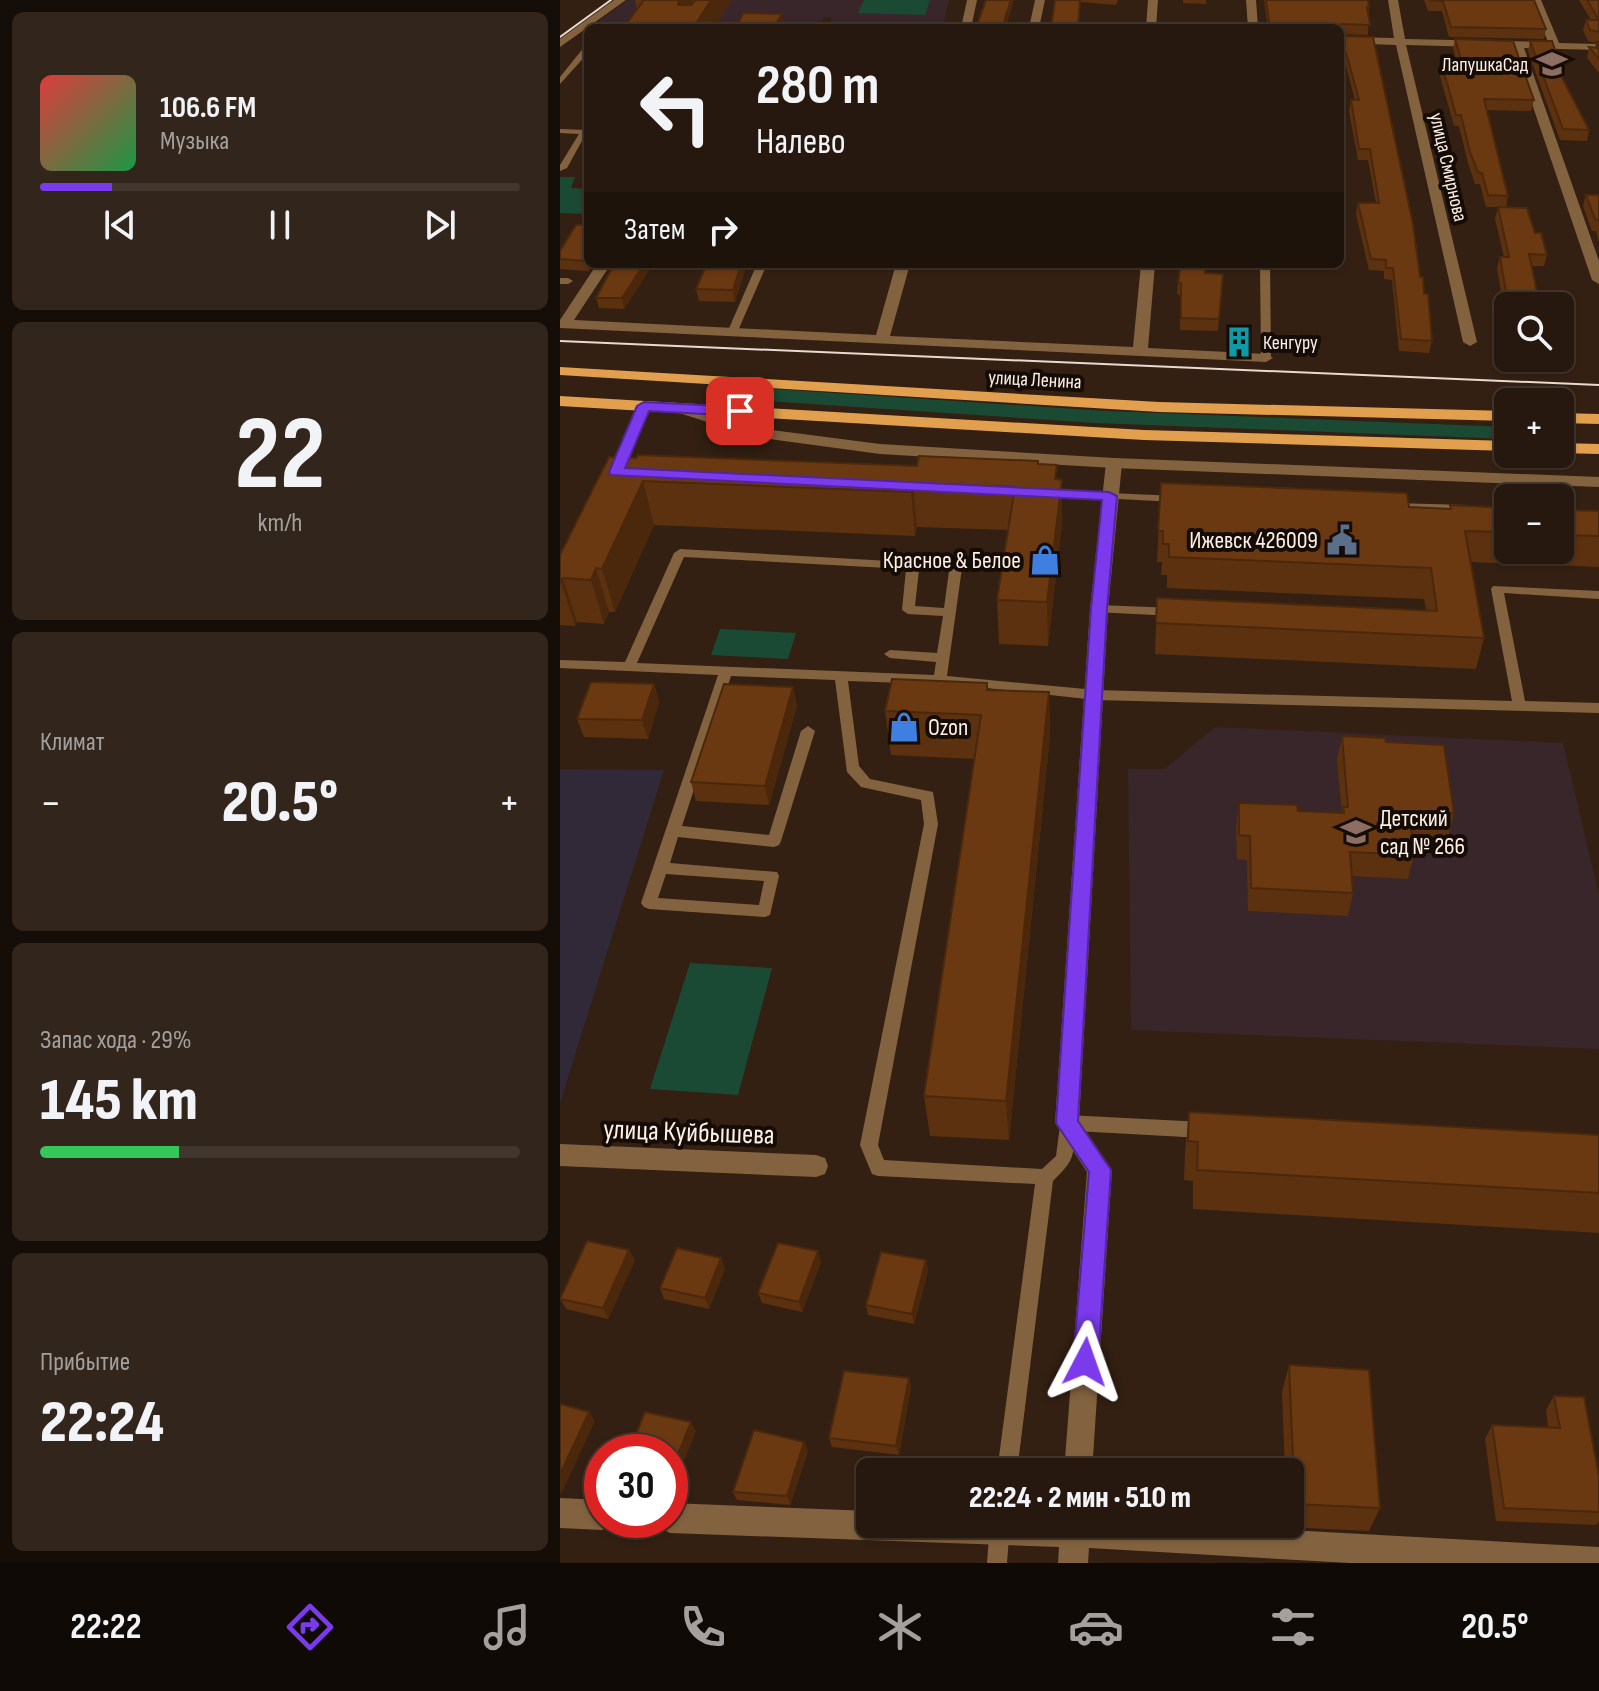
<!DOCTYPE html>
<html lang="ru">
<head>
<meta charset="utf-8">
<style>
	:root { --surface:#26180e; --page:#32251c; --text:#f1f3f6; --muted:#a4a09e; --line:#42372e; --accent:#7c3aed }
	body { margin:0; font-family:"Sofia Sans Condensed",sans-serif; background:var(--page); color:var(--text); height:100vh; display:flex; flex-direction:column; font-size:30px; white-space:nowrap }
	* { box-sizing:border-box; margin:0 }
	p { font-size:26px; color:var(--muted) }
	.icon { flex:none; width:44px; height:44px; fill:none; stroke:currentColor; stroke-width:2; stroke-linecap:round; stroke-linejoin:round }
	.map { position:relative; flex:1; overflow:hidden }
	.drawer { display:flex; flex-direction:column; gap:12px; padding:12px; background:#150d08; width:560px }
	.drawer>* { flex:none }
	.banner { position:absolute; left:24px; top:24px; width:760px; height:244px; border-radius:12px; box-shadow:0 2px 6px #0004,0 0 0 2px var(--line); background:#26180e; color:var(--text); overflow:hidden }
	.tools { position:absolute; left:934px; top:292px; display:grid; gap:16px }
	.tools a { display:grid; place-items:center; width:80px; height:80px; border-radius:12px; background:var(--surface); box-shadow:0 2px 6px #0004,0 0 0 2px var(--line); font-size:40px }
	.speed { position:absolute; left:24px; top:1434px; display:flex; gap:16px; font-size:40px; font-weight:700; text-align:center }
	.speed>* { display:grid; place-content:center; width:104px; height:104px; border-radius:50%; background:var(--surface); box-shadow:0 2px 6px #0004,0 0 0 2px var(--line); line-height:1 }
	.speed .limit { border:12px solid #d22; background:#fff; color:#111 }
	.pin { position:absolute; display:grid; place-items:center; width:68px; height:68px; color:#fff; margin:-34px; border-radius:16px; box-shadow:0 4px 12px #0006 }
	.me { position:absolute; width:88px; margin:-44px; rotate:4deg; stroke-linejoin:round; filter:drop-shadow(0 0 6px #0008) }
	.turn { display:flex; align-items:center; gap:28px; height:168px; padding:0 40px; font-size:36px }
	.turn .icon { width:104px; height:104px; stroke-width:2.5 }
	.turn b { display:block; font-size:56px; line-height:68px }
	.then { display:flex; align-items:center; height:76px; padding:0 40px; background:#0003; gap:16px; font-size:30px }
	.big { font-size:60px; font-weight:800; line-height:1.1 }
	.drawer .tile { flex:1; display:flex; flex-direction:column; justify-content:center; gap:12px; min-width:0; padding:0 28px; border-radius:12px; background:var(--page) }
	.drawer .dial { align-items:center; gap:0 }
	.dial b { font-size:104px; line-height:1 }
	.song { display:flex; align-items:center; gap:24px }
	.cover { width:96px; height:96px; border-radius:12px; background:linear-gradient(135deg,hsl(0 70% 55%),hsl(140 70% 35%)) }
	.played { height:8px; border-radius:4px; background:linear-gradient(90deg,var(--accent) 15%,var(--line) 15%) }
	.keys { display:flex; justify-content:space-around; direction:ltr }
	.heat { display:flex; justify-content:space-between; align-items:center; font-size:44px; direction:ltr }
	.charge { height:12px; border-radius:6px; background:linear-gradient(90deg,#34c759 29%,var(--line) 0) }
	.trip { position:absolute; left:296px; top:1458px; width:448px; height:80px; border-radius:12px; background:var(--surface); box-shadow:0 2px 6px #0004,0 0 0 2px var(--line); font-weight:800; line-height:80px; text-align:center }
	.dock { display:flex; height:128px; justify-content:space-around; align-items:center; background:#0f0a06; color:var(--muted) }
	.dock .icon { width:56px; height:56px }
	.dock .selected { color:var(--accent) }
	.dock b { font-size:36px; color:var(--text) }
	main { display:flex; flex:1; min-height:0 }
	.map>svg:first-child { display:block }
	.education { fill:#39262a }
	.medical { fill:#312838 }
	.green { fill:#1a4a33 }
	.lines { fill:none; stroke-linecap:round; stroke-linejoin:round }
	.service { fill:#83633f; fill-rule:evenodd }
	.minor { fill:#83633f; fill-rule:evenodd }
	.tertiary { fill:#83633f; fill-rule:evenodd }
	.primary { fill:#e2a04f; fill-rule:evenodd }
	.tram { stroke:#e8dad1; stroke-width:2 }
	.wall { fill:#5c310f }
	.shaded-wall { fill:#4b280c }
	.building { fill:#6b3911; stroke:#4b280c; stroke-width:2 }
	.route { fill:#7c3aed; stroke:#51269a; stroke-width:2 }
	.labels { text-anchor:middle; stroke-width:8; stroke-linejoin:round; paint-order:stroke }
	.far-poi-label { font-size:20px; fill:#fef0e8; stroke:#150c06; text-anchor:end }
	.far-street-label { font-size:20px; fill:#fef0e8; stroke:#150c06 }
	.poi-label { font-size:24px; fill:#fef0e8; stroke:#150c06; text-anchor:end }
	.near-street-label { font-size:28px; fill:#fef0e8; stroke:#150c06 }
</style>
</head>
<body>
<main>
<section class="drawer">
<div class="tile">
<div class="song"><i class="cover"></i><div><b>106.6 FM</b><p>Музыка</p></div></div>
<div class="played"></div>
<div class="keys"><svg class="icon" aria-label="previous" viewBox="0 0 24 24"><path d="M18 5L8 12l10 7zM5 5v14"/></svg><svg class="icon" aria-label="pause" viewBox="0 0 24 24"><path d="M8 5v14M16 5v14"/></svg><svg class="icon" aria-label="next" viewBox="0 0 24 24"><path d="M6 5l10 7-10 7zM19 5v14"/></svg></div>
</div>
<div class="tile dial"><b>22</b><p>km/h</p></div>
<div class="tile"><p>Климат</p>
<div class="heat"><a>−</a><b class="big">20.5°</b><a>+</a></div>
</div>
<div class="tile"><p>Запас хода · 29%</p><b class="big">145 km</b><div class="charge"></div></div>
<div class="tile"><p>Прибытие</p><b class="big">22:24</b></div>
</section>
<div class="map">
<svg width="1039" height="1563" viewBox="0 0 1039 1563">
	<rect width="100%" height="100%" fill="#332012"/>
	<g class="education">
		<path d="M68,0H389L383,28H268L272,18L264,17L258,28L149,24L29,28Z"/>
		<path d="M655,727L1003,743L1039,895V1049L571,1030L568,769H605Z"/>
	</g>
	<path class="medical" d="M0,769L104,770L0,1103Z"/>
	<g class="green">
		<path d="M304,0H370L365,15L298,13Z"/>
		<path d="M0,177H15L11,188L28,189V214L0,213Z"/>
		<path d="M153,385L547,411L948,427V439L536,423L146,397Z"/>
		<path d="M160,629H161L236,633L228,659L151,655Z"/>
		<path d="M130,963L212,968L178,1095L90,1089Z"/>
	</g>
	<g class="lines">
		<g class="service">
			<path d="M25,46H28V53L0,84V77Z"/>
			<path d="M0,129L28,130L7,168L0,171V165L19,134L0,133Z"/>
			<path d="M197,264H207L177,333L168,335L167,333Z"/>
			<path d="M700,264H710L711,358L706,361L701,358Z"/>
			<path d="M0,278H8L13,281L8,284H0Z"/>
			<path d="M84,403L89,406L62,472L56,475L52,474L50,472L79,406Z"/>
			<path d="M485,490L616,496L622,499L616,502L481,495V491Z"/>
			<path d="M832,503L908,505L914,509L908,513L828,509V505Z"/>
			<path d="M120,549L400,565L402,568L387,676L536,690L952,701L931,589L933,586L1039,591V599L944,593L965,701L1039,703V713L536,700L400,685L288,681L299,766L310,779L373,792L378,824L318,1145L324,1160L482,1169L496,1156L501,1118L507,1115L643,1122L649,1125L652,1130L649,1135L643,1138L515,1131C513,1159 514,1160 493,1181L457,1472H437L475,1184L318,1176L312,1174L300,1145L364,824L361,800L301,787L287,772L275,680L171,676L122,826L209,835L241,731L248,726L255,731L221,841L219,845L214,847L118,837L110,863L217,872L219,876L210,915L205,917L89,909L84,907L81,903L158,675L0,668V660L65,662L114,553ZM124,557L346,569L342,610L348,614L383,616L377,653L330,650L324,654L330,658L376,662L374,675L77,663ZM359,570L389,571L384,608L355,606ZM106,874L204,881L199,905L98,898Z"/>
			<path d="M539,605L614,608L620,612L614,616L535,612L533,609L535,606Z"/>
			<path d="M430,1524H450L447,1563H427Z"/>
		</g>
		<g class="minor">
			<path d="M54,0H66L0,47V39Z"/>
			<path d="M407,0H417L411,28H401Z"/>
			<path d="M475,0H485L479,28H469Z"/>
			<path d="M588,0H598L596,28H586Z"/>
			<path d="M686,0H696L698,28H688Z"/>
			<path d="M828,0H838L845,39L988,42L971,0H981L999,43L1039,44V50L964,48L1039,261V284L1032,280L953,48L846,45L917,342L910,346L903,342L836,45L780,43V37L834,38Z"/>
			<path d="M37,264H51L14,320L316,335L336,264H350L330,336L573,347L581,264H595L588,348L706,354L713,358L706,362L0,328V320Z"/>
			<path d="M554,458L562,463L548,609L519,1121L552,1170L532,1472H504L527,1172L495,1123L530,609L546,463Z"/>
			<path d="M0,1144L256,1155L265,1158L268,1166L265,1174L256,1177L0,1166Z"/>
			<path d="M0,1498L42,1500V1520H54L52,1525L42,1530L0,1528Z"/>
			<path d="M110,1503L310,1511V1524H618L1039,1547V1563H790L529,1548L528,1563H498L499,1547L110,1533L100,1528L96,1520H110Z"/>
		</g>
		<path class="tertiary" d="M118,403L196,428L320,444L554,458L1039,477V487L554,468L320,454L194,437L113,411V405Z"/>
		<g class="primary">
			<path d="M0,367L599,402L948,411V421L599,412L0,375Z"/>
			<path d="M0,396L584,430L948,441V451L584,440L0,406Z"/>
			<path d="M1000,413L1039,414V424L1000,423Z"/>
			<path d="M1000,443L1039,444V454L1000,453Z"/>
		</g>
		<g class="tram">
			<path d="M0,37L51,0"/>
			<path d="M0,341L1039,385"/>
		</g>
	</g>
	<g class="wall">
		<path d="M75,0H171L154,28H68L67,23L77,9Z"/>
		<path d="M495,0H558L556,5Z"/>
		<path d="M623,0H646V4L623,3Z"/>
		<path d="M704,0H808L809,7L808,35L780,34V28H708Z"/>
		<path d="M864,0H974L986,29L984,39L889,37L882,11H868Z"/>
		<path d="M1019,0H1039V73L1027,58L1029,47L1035,48L1036,43L1028,41L1023,30L1026,20H1031Z"/>
		<path d="M780,35L860,277L864,294L872,341L869,353L839,351L832,280L824,279V271L809,270L796,214L798,203H816L808,160H798L789,111L791,100H795L786,66L783,62H780Z"/>
		<path d="M895,39L974,100L971,111L926,110L948,196L946,207H926L920,184H915L908,163L899,126H894L880,76L882,65L898,66L893,49Z"/>
		<path d="M970,41L999,62L998,70L1029,130L1027,141L1000,140L968,51Z"/>
		<path d="M1026,195H1039V243L1036,231H1032L1023,206Z"/>
		<path d="M938,207L975,233L987,255L984,266H971L980,306H949L948,304H943L937,268L940,257H944L935,219Z"/>
		<path d="M28,225L29,271L0,269V251Z"/>
		<path d="M47,264H93L64,309L39,308L36,298L50,273Z"/>
		<path d="M187,264L175,302L139,301L136,289L144,272L143,266Z"/>
		<path d="M645,273L663,274L658,331L620,330V295L617,294L618,283Z"/>
		<path d="M49,457L357,466L478,464L498,479L502,523L488,646L439,644L437,600L448,530L357,527L355,536L94,525L55,612H49L44,624L17,622L15,626L0,625V555Z"/>
		<path d="M601,483L849,507L890,509V505L948,508V550H1000V510L1039,511V567L911,562L924,638L916,669L595,654L597,598L866,610L864,599L607,588V575H601L602,562H597Z"/>
		<path d="M94,684L99,702L88,739L24,737L17,719Z"/>
		<path d="M233,687L237,706L209,805L136,801L131,782Z"/>
		<path d="M428,690L489,692L490,736L449,1140L370,1136L364,1096L414,759L331,755L325,711Z"/>
		<path d="M782,736L826,742L894,813L888,837L852,835L854,855L848,879L792,876L793,893L788,916L688,911L687,860L677,859L676,827L679,803L738,811L782,813L777,760Z"/>
		<path d="M629,1112L1039,1135V1233L633,1209V1181L624,1180L625,1152Z"/>
		<path d="M69,1250L75,1260L48,1319L6,1309L0,1298Z"/>
		<path d="M161,1258L165,1269L149,1309L104,1299L100,1288Z"/>
		<path d="M366,1260L368,1271L354,1324L308,1315L306,1305Z"/>
		<path d="M261,1262L242,1312L202,1303L198,1293Z"/>
		<path d="M729,1365L820,1508L809,1531L728,1527L727,1524H730V1472H725L722,1392Z"/>
		<path d="M349,1378L351,1388L339,1455L272,1447L269,1438Z"/>
		<path d="M994,1396L1039,1476V1521L1036,1525L936,1521L925,1439L932,1425L988,1427L986,1410Z"/>
		<path d="M248,1451L230,1505L177,1500L173,1492Z"/>
	</g>
	<g class="shaded-wall">
		<path d="M119,0H148L123,26V28L118,1Z"/>
		<path d="M151,0H171L154,28H133Z"/>
		<path d="M451,0H454L446,28H442Z"/>
		<path d="M222,14L223,24L221,28H213Z"/>
		<path d="M28,258V264H35L29,271L26,261Z"/>
		<path d="M84,264H93L64,309L62,298Z"/>
		<path d="M181,264H187L175,302L173,290Z"/>
		<path d="M502,480V523L488,646L487,602Z"/>
		<path d="M83,481L94,525L55,612L42,569Z"/>
		<path d="M353,483L357,527L355,536L351,492Z"/>
		<path d="M36,568L49,612L44,624L31,580Z"/>
		<path d="M3,578L17,622L15,626L1,582Z"/>
		<path d="M94,684L99,702L88,739L82,720Z"/>
		<path d="M233,687L237,706L209,805L205,786Z"/>
		<path d="M489,692L490,736L449,1140L446,1101Z"/>
		<path d="M69,1250L75,1260L48,1319L43,1308Z"/>
		<path d="M258,1251L261,1262L242,1312L239,1302Z"/>
		<path d="M161,1258L165,1269L149,1309L145,1298Z"/>
		<path d="M366,1260L368,1271L354,1324L352,1314Z"/>
		<path d="M349,1378L351,1388L339,1455L336,1446Z"/>
		<path d="M29,1412L35,1421L1,1494L0,1492V1474Z"/>
		<path d="M131,1422L136,1431L110,1496V1474Z"/>
		<path d="M244,1442L248,1451L230,1505L227,1496Z"/>
	</g>
	<g class="building">
		<path d="M84,0H119L118,5H131L136,0H151L133,28L67,23Z"/>
		<path d="M426,0H451L442,28H416Z"/>
		<path d="M495,0H520L518,28H491Z"/>
		<path d="M706,0H808L809,7H807L810,25L781,24L780,28H710Z"/>
		<path d="M869,0H974L986,29L891,27L883,1Z"/>
		<path d="M1027,0H1039V20Z"/>
		<path d="M183,13L222,14L213,28H176Z"/>
		<path d="M1026,20H1039V32L1030,30Z"/>
		<path d="M780,35L781,36L813,37L853,224L860,277H863L864,294H868L872,341L841,339L833,268H826V260L811,259L798,203H819L810,149H799L791,100H799L787,56L785,51H780Z"/>
		<path d="M895,39L953,41L974,100L924,99L948,196L928,195L922,173L918,172L910,152L901,115H896L882,65L903,66Z"/>
		<path d="M970,41H992L999,62H994L1029,130L1003,129Z"/>
		<path d="M1036,42H1039V59L1029,47L1038,48Z"/>
		<path d="M1026,195H1039V221L1035,219Z"/>
		<path d="M938,207L967,208L975,233H981L987,255L969,254L980,306H955L951,292H946L940,257H949Z"/>
		<path d="M16,225H28V258L26,261L0,259V251Z"/>
		<path d="M54,264H84L62,298H36Z"/>
		<path d="M144,264H181L173,290L136,289L146,266H143Z"/>
		<path d="M621,264H645V273L663,274L659,319L621,318V283H618Z"/>
		<path d="M78,455L357,466L359,456L478,461V464L497,465L495,479L502,480L487,602L437,600L455,487L353,483L351,492L83,481L42,569L36,568L31,580L3,578L0,582V555L49,457L76,458Z"/>
		<path d="M601,483L847,493L849,507L891,509L890,505L948,508V532L905,531L924,638L596,623L597,598L877,611L871,568L609,557V544H603V531H598Z"/>
		<path d="M1000,510L1039,511V536L1000,535Z"/>
		<path d="M332,679L427,683V690L489,692L446,1101L364,1096L421,715L325,711Z"/>
		<path d="M31,682L94,684L82,720L17,719Z"/>
		<path d="M164,684L233,687L205,786L131,782Z"/>
		<path d="M782,736L825,738L826,742L884,745L894,813L849,811L854,855L790,852L793,893L691,888L690,836L679,835V803L737,805L738,811L784,813L783,807H788Z"/>
		<path d="M629,1112L1039,1135V1193L637,1170L638,1142L628,1141Z"/>
		<path d="M27,1241L69,1250L43,1308L0,1299Z"/>
		<path d="M218,1243L258,1251L239,1302L198,1293Z"/>
		<path d="M117,1248L161,1258L145,1298L100,1288Z"/>
		<path d="M321,1252L366,1260L352,1314L306,1305Z"/>
		<path d="M729,1365L809,1370L820,1508L735,1504Z"/>
		<path d="M284,1371L349,1378L336,1446L269,1438Z"/>
		<path d="M994,1396L1024,1397L1039,1476V1512L944,1508L932,1425L1000,1428Z"/>
		<path d="M0,1404L29,1412L0,1474Z"/>
		<path d="M85,1412L131,1422L110,1474V1452H69Z"/>
		<path d="M194,1430L244,1442L227,1496L173,1492Z"/>
	</g>
	<path class="route" d="M84,402L180,407L187,411L180,416L89,411L65,468L549,492L557,496L547,609L518,1121L551,1170L538,1362L534,1371L525,1374L517,1371L513,1362L529,1172L496,1123L531,609L542,500L51,475L49,472L77,406Z"/>
	<defs>
		<g id="school-bare" transform="scale(2.4)"><path d="M0-5L7-2L0 1L-7-2ZM-4 1L0 2.5L4 1V4Q0 6-4 4Z" fill="#8d6e63" stroke="#150c06" stroke-width="2.5" paint-order="stroke"/></g>
		<g id="building-bare" transform="scale(2.4)"><path d="M-4-6H4V6H1V3H-1V6H-4ZM-2.5-4.3h1.7v1.8h-1.7ZM.8-4.3h1.7v1.8H.8ZM-2.5-1h1.7V.8h-1.7ZM.8-1h1.7V.8H.8Z" fill="#0f9aa8" stroke="#150c06" stroke-width="2.5" paint-order="stroke"/></g>
		<g id="civic-bare" transform="scale(2.4)"><path d="M-.6-6.5H3V-4.5H.6V-3L4-1V1h2V6H-6V1h2V-1L-.6-3ZM-1.2 2.5V6h2.4V2.5Z" fill="#5c6f8a" stroke="#150c06" stroke-width="2.5" paint-order="stroke"/></g>
		<g id="shop-bare" transform="scale(2.4)"><path d="M-5-2.5h2.3a2.7 3.5 0 0 1 5.4 0H5L5.5 6h-11ZM-1.5-2.5h3a1.5 2.3 0 0 0-3 0Z" fill="#3f7fe0" stroke="#150c06" stroke-width="2.5" paint-order="stroke"/></g>
	</defs>
	<g fill-rule="evenodd">
		<use href="#school-bare" x="992" y="64"/>
		<use href="#building-bare" x="679" y="342"/>
		<use href="#civic-bare" x="782" y="540"/>
		<use href="#shop-bare" x="485" y="560"/>
		<use href="#shop-bare" x="344" y="727"/>
		<use href="#school-bare" x="796" y="832"/>
	</g>
	<g class="labels">
		<g class="far-poi-label">
			<text x="968" y="71">ЛапушкаСад</text>
			<text x="703" y="349" text-anchor="start">Кенгуру</text>
		</g>
		<g class="far-street-label">
			<text transform="translate(889 167) rotate(77)" y="7">улица Смирнова</text>
			<text transform="translate(475 379) rotate(3)" y="7">улица Ленина</text>
		</g>
		<g class="poi-label">
			<text x="758" y="548">Ижевск 426009</text>
			<text x="461" y="568">Красное &amp; Белое</text>
			<text x="368" y="735" text-anchor="start">Ozon</text>
			<text x="820" y="826" text-anchor="start">Детский<tspan x="820" dy="28">сад № 266</tspan></text>
		</g>
		<g class="near-street-label">
			<text transform="translate(129 1131) rotate(2)" y="10">улица Куйбышева</text>
		</g>
	</g>
</svg>
<div class="tools">
<a><svg class="icon" aria-label="search" viewBox="0 0 24 24"><circle cx="10" cy="10" r="6"/><path d="M15 15l6 6"/></svg></a>
<a>+</a>
<a>−</a>
</div>
<div class="speed"><div class="limit">30</div></div>
<div class="pin" style="left:180px;top:411px;background:#d93025"><svg class="icon" aria-label="arrive" viewBox="0 0 24 24"><path d="M6 21V4h12l-3 4 3 4H6"/></svg></div>
<svg class="me" style="left:525px;top:1362px" viewBox="-20 -20 40 40"><path d="M0-17L14 15 0 8-14 15z" fill="#7c3aed" stroke="#fff" stroke-width="4"/></svg>
<div class="trip">22:24 · 2 мин · 510 m</div>
<div class="banner">
<div class="turn"><svg class="icon" aria-label="left" viewBox="0 0 24 24"><path d="M17 20v-9H6M10 6l-5 5 5 5"/></svg><div><b>280 m</b>Налево</div></div>
<div class="then">Затем<svg class="icon" aria-label="right" viewBox="0 0 24 24"><path d="M7 20v-9h11M14 6l5 5-5 5"/></svg></div>
</div>
</div>
</main>
<nav class="dock">
<b>22:22</b>
<svg class="icon selected" aria-label="directions" viewBox="0 0 24 24"><path d="M12 3l9 9-9 9-9-9zM9 14v-3h6M13 9l2 2-2 2"/></svg>
<svg class="icon" aria-label="music" viewBox="0 0 24 24"><path d="M9 18V5l10-2v13"/><circle cx="6" cy="18" r="3"/><circle cx="16" cy="16" r="3"/></svg>
<svg class="icon" aria-label="phone" viewBox="0 0 24 24"><path d="M5 4h4l2 5-3 2q2 4 5 5l2-3 5 2v4C11 20 4 13 5 4z"/></svg>
<svg class="icon" aria-label="climate" viewBox="0 0 24 24"><path d="M12 3v18M4 7l16 10M4 17L20 7"/></svg>
<svg class="icon" aria-label="car" viewBox="0 0 24 24"><path d="M5 17H2v-5l4-1 3-4h7l3 4 3 1v5h-3M9 17h6M6 11h13"/><circle cx="7" cy="17" r="2"/><circle cx="17" cy="17" r="2"/></svg>
<svg class="icon" aria-label="filters" viewBox="0 0 24 24"><path d="M4 7h16M4 17h16"/><circle cx="9" cy="7" r="2"/><circle cx="15" cy="17" r="2"/></svg>
<b>20.5°</b>
</nav>
</body>
</html>
